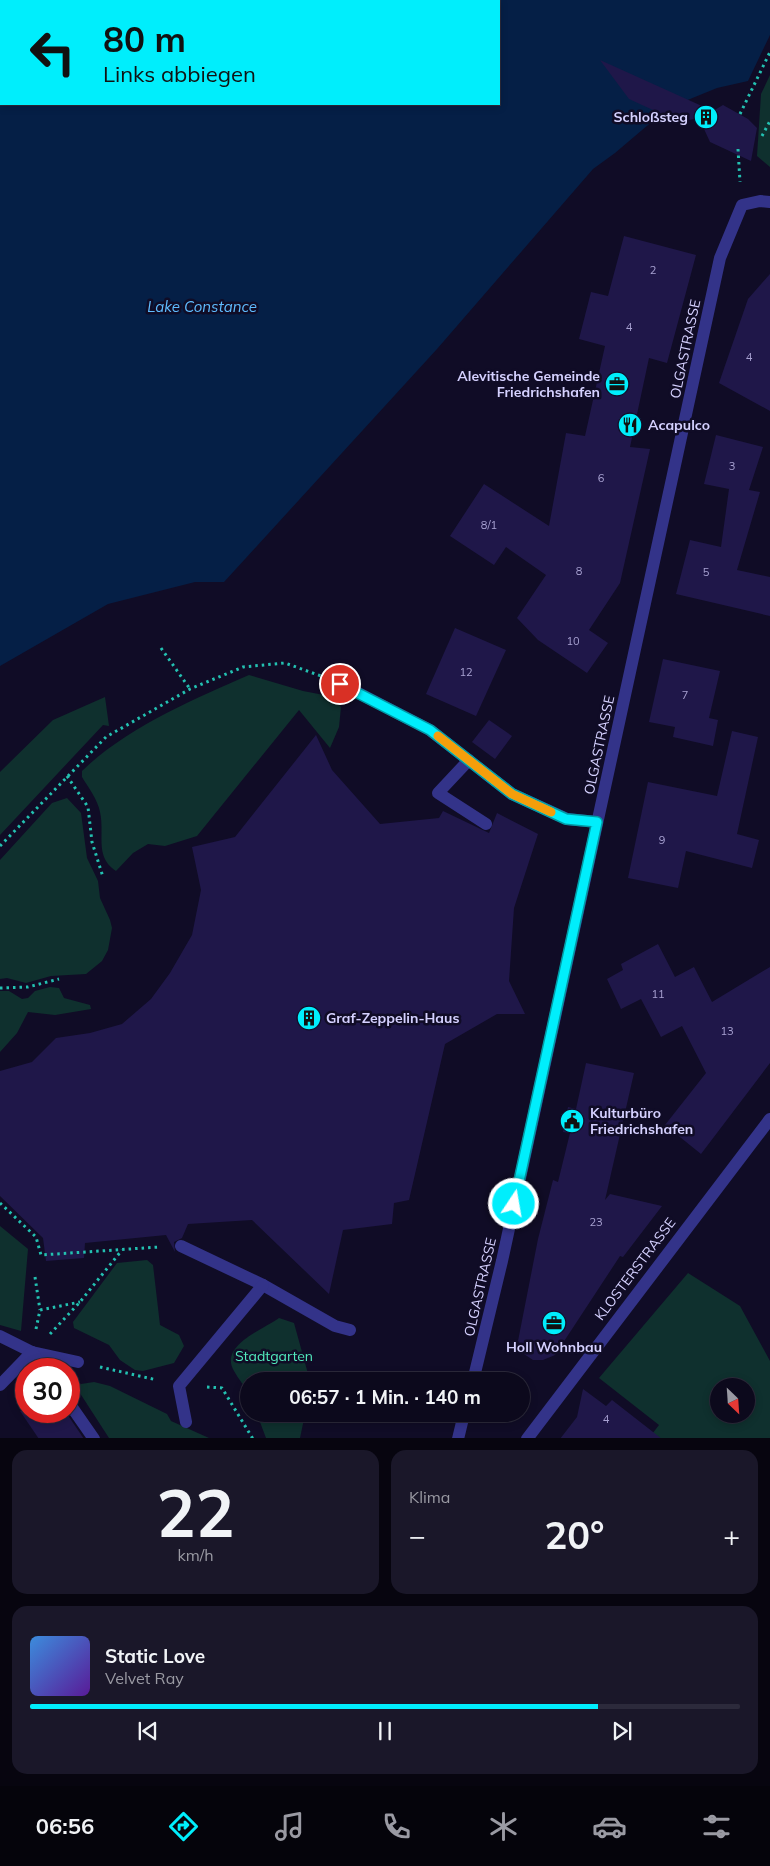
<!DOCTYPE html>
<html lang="de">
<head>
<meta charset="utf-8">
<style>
	:root { --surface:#0c091c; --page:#1a1729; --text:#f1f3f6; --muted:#9a9aa3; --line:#2c2a3b; --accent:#00eefc }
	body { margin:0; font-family:Mulish,sans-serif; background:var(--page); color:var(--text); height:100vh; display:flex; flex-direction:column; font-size:19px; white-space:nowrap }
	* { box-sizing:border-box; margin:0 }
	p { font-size:16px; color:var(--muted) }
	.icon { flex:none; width:28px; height:28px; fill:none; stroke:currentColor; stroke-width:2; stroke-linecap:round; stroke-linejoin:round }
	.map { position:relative; height:1438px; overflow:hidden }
	.drawer { display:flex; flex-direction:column; gap:12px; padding:12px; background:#07050f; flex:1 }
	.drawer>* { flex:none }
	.banner { position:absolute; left:0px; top:0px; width:500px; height:105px; box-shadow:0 2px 8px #0003,0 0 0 1px var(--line); background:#00eefc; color:#111; overflow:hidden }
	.needle { width:32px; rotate:155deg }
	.buttons { position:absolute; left:710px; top:1378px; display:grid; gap:10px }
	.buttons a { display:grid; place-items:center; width:45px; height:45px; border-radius:50%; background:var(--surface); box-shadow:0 2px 8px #0003,0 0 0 1px var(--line); font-size:25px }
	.speed { position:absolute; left:15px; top:1358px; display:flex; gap:10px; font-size:25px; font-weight:700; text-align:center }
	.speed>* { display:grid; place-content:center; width:65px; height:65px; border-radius:50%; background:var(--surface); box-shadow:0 2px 8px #0003,0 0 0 1px var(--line); line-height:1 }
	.speed .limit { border:8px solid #d22; background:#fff; color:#111 }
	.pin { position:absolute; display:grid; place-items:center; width:42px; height:42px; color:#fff; margin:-21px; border:2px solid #fff; border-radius:50%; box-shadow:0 1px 5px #0007 }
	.me { position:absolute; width:55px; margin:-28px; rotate:12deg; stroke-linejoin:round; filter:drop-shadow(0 0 4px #0008) }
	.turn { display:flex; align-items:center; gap:18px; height:105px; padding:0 20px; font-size:22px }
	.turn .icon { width:65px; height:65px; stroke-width:2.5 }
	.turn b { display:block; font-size:35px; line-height:42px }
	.big { font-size:38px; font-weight:700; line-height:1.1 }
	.drawer .widget { flex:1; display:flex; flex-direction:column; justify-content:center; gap:8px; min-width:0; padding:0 18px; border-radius:15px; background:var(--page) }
	.drawer .dial { align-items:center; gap:0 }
	.dial b { font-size:65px; line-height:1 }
	.song { display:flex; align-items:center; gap:15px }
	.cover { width:60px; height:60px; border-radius:8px; background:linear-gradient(135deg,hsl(210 70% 55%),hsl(270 70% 35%)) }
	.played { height:5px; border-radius:2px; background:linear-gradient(90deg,var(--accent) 80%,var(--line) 80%) }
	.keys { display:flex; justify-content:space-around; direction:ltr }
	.heat { display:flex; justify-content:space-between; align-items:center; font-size:28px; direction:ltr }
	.drawer .tiles { flex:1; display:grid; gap:12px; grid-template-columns:1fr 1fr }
	.widget:last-child { grid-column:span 2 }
	.trip { position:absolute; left:240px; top:1372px; width:290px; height:50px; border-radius:25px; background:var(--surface); box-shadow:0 2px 8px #0003,0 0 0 1px var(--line); font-weight:700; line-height:50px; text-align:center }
	.menu { display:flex; height:80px; justify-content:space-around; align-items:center; background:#05040b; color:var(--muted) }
	.menu .icon { width:35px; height:35px }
	.menu .active { color:var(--accent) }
	.menu b { font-size:22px; color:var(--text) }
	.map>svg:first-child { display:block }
	.green { fill:#0f302e; fill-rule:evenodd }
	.water { fill:#051f46; fill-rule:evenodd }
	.building { fill:#1f1749 }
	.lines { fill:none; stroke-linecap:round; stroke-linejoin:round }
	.path { stroke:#23c1b1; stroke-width:3; stroke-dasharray:2.5 4; stroke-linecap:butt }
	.lane { stroke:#333389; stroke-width:12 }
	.street { stroke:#333389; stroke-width:12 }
	.route-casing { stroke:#009ba4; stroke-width:12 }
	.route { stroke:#00eefc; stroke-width:9 }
	.slow { stroke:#f59e0b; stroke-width:9 }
	.labels { text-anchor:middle; stroke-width:5; stroke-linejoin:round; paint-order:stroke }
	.number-label { font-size:11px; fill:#a8a2d2 }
	.poi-label { font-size:14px; font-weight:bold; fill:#d5d1ff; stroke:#100c26; text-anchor:start }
	.street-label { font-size:14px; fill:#d5d1ff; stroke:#100c26 }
	.park-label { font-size:14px; fill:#52ebbe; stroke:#100c26 }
	.water-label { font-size:15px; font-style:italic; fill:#5fbcff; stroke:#100c26 }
</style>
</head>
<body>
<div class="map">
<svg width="770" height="1439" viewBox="0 0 770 1439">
	<rect width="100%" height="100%" fill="#100c26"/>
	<g class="green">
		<path d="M770,75V167L757,156L761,94Z"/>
		<path d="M249,675L303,691L329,696L341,707L339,727L330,748L299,710L197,836L165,846L148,844L133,853L116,871C94,857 105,834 100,812C98,800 88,787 82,777V771C126,728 194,699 249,675Z"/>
		<path d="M105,697L109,726L103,725L0,835V772L53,720Z"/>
		<path d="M67,798L81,813L87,858L98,881L100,898L110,920L112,928L108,950L102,961L86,974L51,976L26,983L7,978L0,979V860L52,803Z"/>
		<path d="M50,987L59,988L64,998L90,1005L91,1009L55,1015L28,1012L17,1033L0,1052V991H9L22,999L28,998L35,991Z"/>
		<path d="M0,1226L28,1249L21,1331L0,1325Z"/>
		<path d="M147,1260L153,1265L160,1325L179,1335L184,1346L174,1363L143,1371L135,1370L120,1360L109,1345L74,1328L73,1322L117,1263Z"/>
		<path d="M688,1273L740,1306L770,1361V1438H649L659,1425L599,1378ZM719,1386H746V1414H719Z"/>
		<path d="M279,1318L294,1323L310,1381H249V1394C245,1386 238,1379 234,1371C219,1346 262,1330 279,1318Z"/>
		<path d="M94,1382L110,1386L167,1414L171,1421L209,1438H109L76,1387L81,1384Z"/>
		<path d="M257,1414H305L300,1438H266Z"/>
	</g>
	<path class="water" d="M0,0H770V35L748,81L717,88L668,108L615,153L593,169L437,349L224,582H195L108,604L0,666ZM1,1H499V104H1Z"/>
	<g class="building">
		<path d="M600,60L713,111L723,105L748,119L757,128L751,161L710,142L699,118L679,122L629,99Z"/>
		<path d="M624,236L696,255L667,363L649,358L630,447L650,449L620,583L589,630L608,643L587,673L538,640L517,618L546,575L506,547L494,565L450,536L484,484L549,526L566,433L585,436L605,346L579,339L591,292L608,296Z"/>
		<path d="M770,274V411L719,383L748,299Z"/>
		<path d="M716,435L763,447L749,490L760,492L737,570L770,577V616L676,594L690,540L721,547L729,489L704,484Z"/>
		<path d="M455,628L506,650L476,716L426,694Z"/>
		<path d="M663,659L720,671L709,718L718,720L713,746L673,737L675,727L649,722Z"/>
		<path d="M489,720L512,736L495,759L472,742Z"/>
		<path d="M732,731L758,737L737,834L759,840L752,868L686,851L678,888L628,878L648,782L717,796Z"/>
		<path d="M316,735L332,770L380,824L439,818L443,811L489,833L497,813L538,834L514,908L509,981L525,1014H497L445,1044L409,1200L394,1203L392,1224L343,1230L329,1294L252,1220L188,1224L182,1238L174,1242L175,1252L166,1235L85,1243L84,1258L46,1261L43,1238L0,1196V1071L32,1062L56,1038L90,1033L122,1024L151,999L170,973L192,935L201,890L192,847L235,837Z"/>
		<path d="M658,944L675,977L694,967L712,1002L770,967V1063L701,1154L665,1125L706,1073L682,1026L661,1037L641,999L621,1009L607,979L623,970L621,964Z"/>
		<path d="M586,1063L634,1073L605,1200L610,1194L662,1206L623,1257L620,1256L555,1355L543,1360H533L524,1354L518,1341L538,1239L553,1180L558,1182L570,1133L563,1132L568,1107L576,1109Z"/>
		<path d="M583,1389L606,1406L612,1400L662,1439H560L577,1417Z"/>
		<path d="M20,1411H65L84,1439H39Z"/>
	</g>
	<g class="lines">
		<g class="path">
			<path d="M740,114L770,52"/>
			<path d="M762,136L770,121"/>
			<path d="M738,149L740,182"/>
			<path d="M161,648L190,689"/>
			<path d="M67,776L88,807L92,842L103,877"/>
			<path d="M0,846L106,737L190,689L243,667L285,663L321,676"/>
			<path d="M0,988L28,987L59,979"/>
			<path d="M0,1203L36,1237L41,1255L159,1247"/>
			<path d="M35,1277L40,1310"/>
			<path d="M36,1329L40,1310L80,1302"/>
			<path d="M50,1334L80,1302L122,1250"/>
			<path d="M100,1367L157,1380"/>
			<path d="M207,1387L222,1388L253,1439"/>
		</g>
		<g class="lane">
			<path d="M341,684L430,730L512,794L567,819L597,822"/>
			<path d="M469,760L438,793L486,824"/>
			<path d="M0,1336L32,1352"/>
		</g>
		<g class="street">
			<path d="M181,1246L263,1285L335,1326L350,1330"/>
			<path d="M32,1352L78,1362"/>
			<path d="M473,1381L502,1261L720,258L742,205L760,201L770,202"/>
			<path d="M0,1385L32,1352L44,1369"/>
			<path d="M69,1403L94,1439"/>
			<path d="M186,1422L179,1386L263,1285"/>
			<path d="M458,1439L464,1414"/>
			<path d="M527,1439L770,1119"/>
		</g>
	</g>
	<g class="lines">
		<g class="route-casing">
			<path id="route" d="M340,684L430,730L512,794L566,819L597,822L514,1204"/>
		</g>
		<use href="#route" class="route"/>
		<path class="slow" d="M438,736L512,794L551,812"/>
	</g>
	<defs>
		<g id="building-disc" transform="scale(1.25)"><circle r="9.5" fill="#00eefc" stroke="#100c26"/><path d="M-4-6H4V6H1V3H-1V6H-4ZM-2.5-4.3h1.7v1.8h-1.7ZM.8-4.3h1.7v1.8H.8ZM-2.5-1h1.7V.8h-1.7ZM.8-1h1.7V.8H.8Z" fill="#111"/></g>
		<g id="office-disc" transform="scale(1.25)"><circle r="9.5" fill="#00eefc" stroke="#100c26"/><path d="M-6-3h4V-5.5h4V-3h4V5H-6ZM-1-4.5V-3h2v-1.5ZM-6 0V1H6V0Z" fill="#111"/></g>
		<g id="restaurant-disc" transform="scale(1.25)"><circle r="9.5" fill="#00eefc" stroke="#100c26"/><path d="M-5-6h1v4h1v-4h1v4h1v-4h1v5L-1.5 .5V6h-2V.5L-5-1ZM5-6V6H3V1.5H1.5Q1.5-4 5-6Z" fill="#111"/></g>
		<g id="civic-disc" transform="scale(1.25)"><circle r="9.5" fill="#00eefc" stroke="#100c26"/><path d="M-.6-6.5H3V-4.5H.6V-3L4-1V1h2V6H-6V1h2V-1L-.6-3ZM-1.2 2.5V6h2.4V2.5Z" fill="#111"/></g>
	</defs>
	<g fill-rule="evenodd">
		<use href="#building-disc" x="706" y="117"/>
		<use href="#office-disc" x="617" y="384"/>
		<use href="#restaurant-disc" x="630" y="425"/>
		<use href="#building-disc" x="309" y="1018"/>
		<use href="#civic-disc" x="572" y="1121"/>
		<use href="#office-disc" x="554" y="1323"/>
	</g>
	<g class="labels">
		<g class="number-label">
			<text x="653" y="274">2</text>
			<text x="629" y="331">4</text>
			<text x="749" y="361">4</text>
			<text x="732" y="470">3</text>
			<text x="601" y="482">6</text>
			<text x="489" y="529">8/1</text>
			<text x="579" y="575">8</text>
			<text x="706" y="576">5</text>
			<text x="573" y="645">10</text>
			<text x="466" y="676">12</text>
			<text x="685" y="699">7</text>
			<text x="662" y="844">9</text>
			<text x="658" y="998">11</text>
			<text x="727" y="1035">13</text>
			<text x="596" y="1226">23</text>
			<text x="606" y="1423">4</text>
		</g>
		<g class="poi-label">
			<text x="688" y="122" text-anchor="end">Schloßsteg</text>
			<text x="600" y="381" text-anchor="end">Alevitische Gemeinde<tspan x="600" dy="16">Friedrichshafen</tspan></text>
			<text x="648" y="430">Acapulco</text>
			<text x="326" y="1023">Graf-Zeppelin-Haus</text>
			<text x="590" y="1118">Kulturbüro<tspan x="590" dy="16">Friedrichshafen</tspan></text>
			<text x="554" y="1352" text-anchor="middle">Holl Wohnbau</text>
		</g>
		<g class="street-label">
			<text transform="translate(685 349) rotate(-78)" y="5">OLGASTRASSE</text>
			<text transform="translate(599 745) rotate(-78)" y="5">OLGASTRASSE</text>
			<text transform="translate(635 1269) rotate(-53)" y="5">KLOSTERSTRASSE</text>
			<text transform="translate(480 1287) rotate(-77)" y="5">OLGASTRASSE</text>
		</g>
		<g class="park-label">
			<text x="274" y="1361">Stadtgarten</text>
		</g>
		<g class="water-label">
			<text x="202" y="312">Lake Constance</text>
		</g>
	</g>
</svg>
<div class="buttons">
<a><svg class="needle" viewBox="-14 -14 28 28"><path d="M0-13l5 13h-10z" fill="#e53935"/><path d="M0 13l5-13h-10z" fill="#9a9aa3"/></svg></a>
</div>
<div class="speed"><div class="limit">30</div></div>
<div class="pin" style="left:340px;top:684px;background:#d93025"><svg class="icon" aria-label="arrive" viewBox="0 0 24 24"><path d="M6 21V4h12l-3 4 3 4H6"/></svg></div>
<svg class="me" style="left:514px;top:1204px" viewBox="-20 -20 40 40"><circle r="17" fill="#00eefc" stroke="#fff" stroke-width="3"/><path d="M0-11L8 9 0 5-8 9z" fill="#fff"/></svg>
<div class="trip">06:57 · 1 Min. · 140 m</div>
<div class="banner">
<div class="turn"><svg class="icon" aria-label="left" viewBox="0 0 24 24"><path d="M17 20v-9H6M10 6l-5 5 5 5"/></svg><div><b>80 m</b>Links abbiegen</div></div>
</div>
</div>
<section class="drawer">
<div class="tiles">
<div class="widget dial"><b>22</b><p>km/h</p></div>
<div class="widget"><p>Klima</p>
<div class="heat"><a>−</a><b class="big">20°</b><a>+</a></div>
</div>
<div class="widget">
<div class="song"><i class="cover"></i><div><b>Static Love</b><p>Velvet Ray</p></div></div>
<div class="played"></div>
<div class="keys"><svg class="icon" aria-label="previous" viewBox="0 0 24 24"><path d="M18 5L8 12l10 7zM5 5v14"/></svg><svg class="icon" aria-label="pause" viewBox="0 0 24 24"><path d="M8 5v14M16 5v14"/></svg><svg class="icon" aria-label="next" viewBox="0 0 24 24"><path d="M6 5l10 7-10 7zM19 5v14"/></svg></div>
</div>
</div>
</section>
<nav class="menu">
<b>06:56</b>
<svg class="icon active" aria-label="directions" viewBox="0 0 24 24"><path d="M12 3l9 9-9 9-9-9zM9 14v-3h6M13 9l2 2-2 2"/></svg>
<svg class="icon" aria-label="music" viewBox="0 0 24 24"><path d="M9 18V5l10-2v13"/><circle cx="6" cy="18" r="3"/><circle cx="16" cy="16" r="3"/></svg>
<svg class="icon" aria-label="phone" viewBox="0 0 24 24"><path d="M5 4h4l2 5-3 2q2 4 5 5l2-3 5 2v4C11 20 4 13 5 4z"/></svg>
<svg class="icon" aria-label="climate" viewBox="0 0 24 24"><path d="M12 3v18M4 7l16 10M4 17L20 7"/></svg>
<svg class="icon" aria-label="car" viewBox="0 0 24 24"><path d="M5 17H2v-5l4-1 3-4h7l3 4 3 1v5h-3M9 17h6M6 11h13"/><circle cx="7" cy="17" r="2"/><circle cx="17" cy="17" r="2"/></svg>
<svg class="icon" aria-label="filters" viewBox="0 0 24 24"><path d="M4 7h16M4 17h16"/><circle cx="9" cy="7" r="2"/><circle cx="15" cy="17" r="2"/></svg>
</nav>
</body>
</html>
